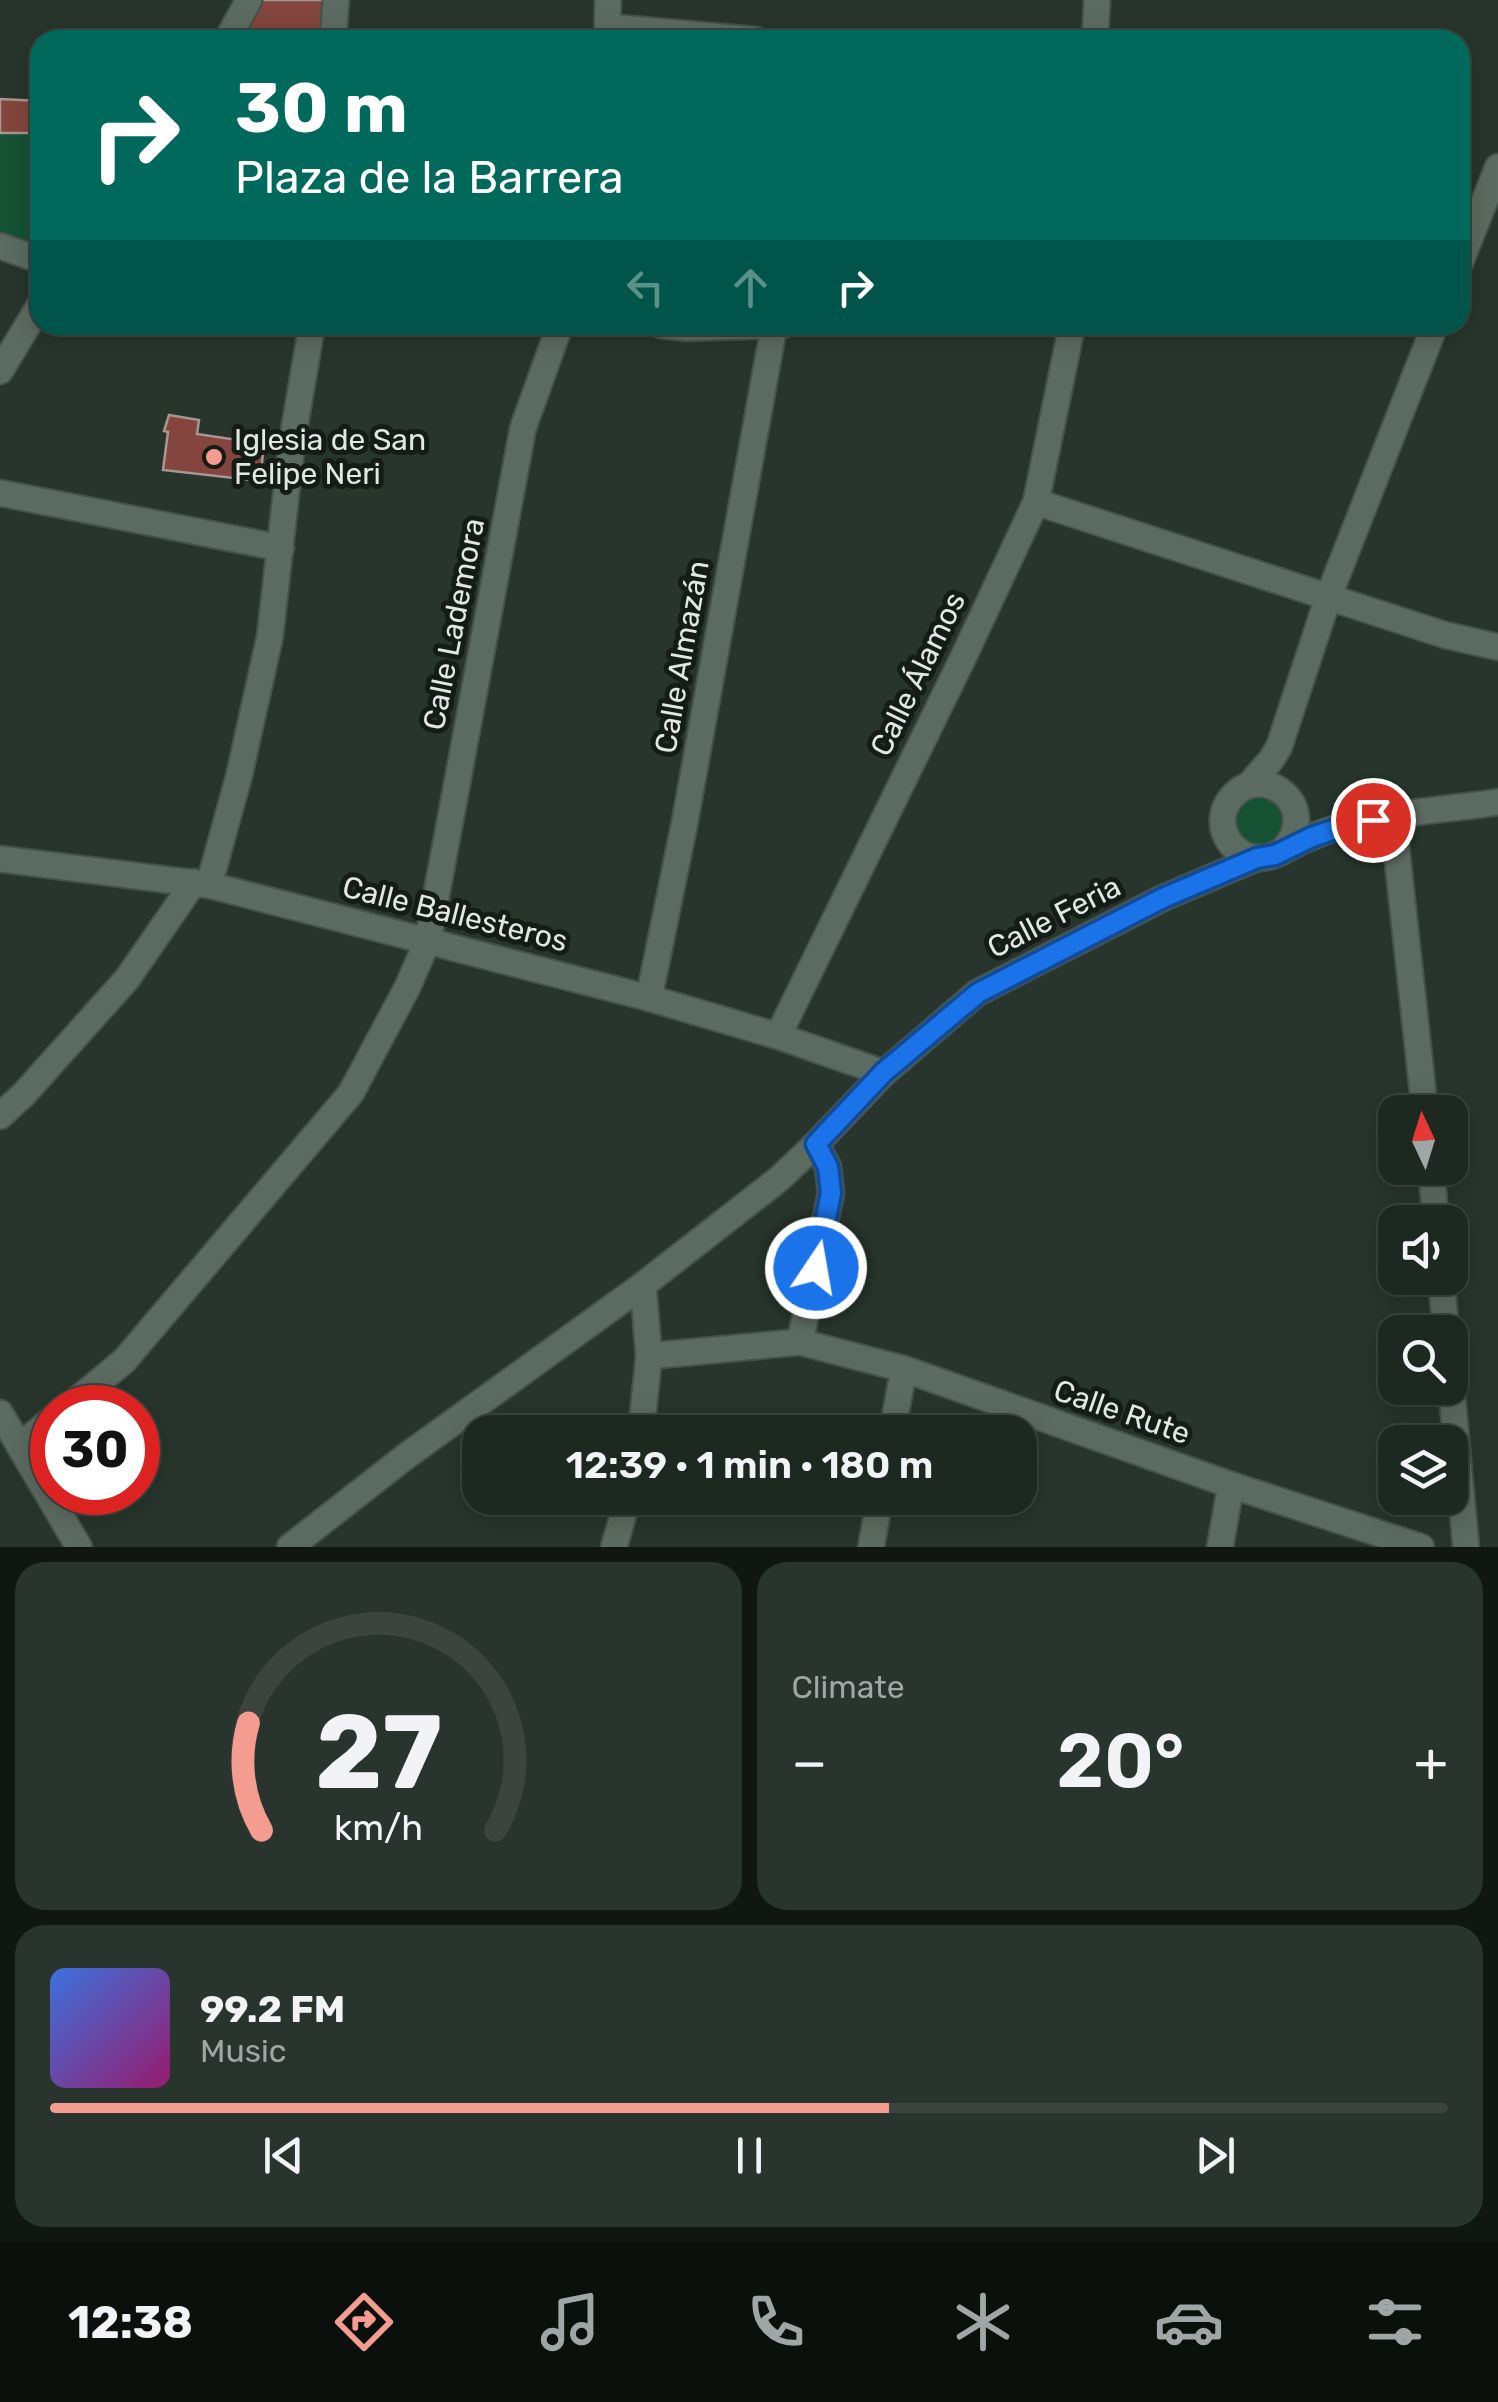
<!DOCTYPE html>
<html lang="en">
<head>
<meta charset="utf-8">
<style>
	:root { --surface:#1d2821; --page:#2a342e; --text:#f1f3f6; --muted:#a0a6a5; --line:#3b443f; --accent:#f59c91 }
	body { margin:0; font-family:Rubik,sans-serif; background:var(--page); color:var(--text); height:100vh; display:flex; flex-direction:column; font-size:38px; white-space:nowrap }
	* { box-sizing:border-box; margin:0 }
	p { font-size:32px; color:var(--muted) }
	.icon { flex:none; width:55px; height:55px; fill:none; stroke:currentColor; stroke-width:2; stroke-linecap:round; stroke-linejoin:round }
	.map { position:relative; height:1547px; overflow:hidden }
	.details { display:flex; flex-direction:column; gap:15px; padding:15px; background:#101612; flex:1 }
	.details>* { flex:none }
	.banner { position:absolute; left:30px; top:30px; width:1440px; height:305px; border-radius:30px; box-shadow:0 5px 25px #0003,0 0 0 2px var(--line); background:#00695c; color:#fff; overflow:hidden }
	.needle { width:65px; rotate:356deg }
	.tools { position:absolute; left:1378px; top:1095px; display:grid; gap:20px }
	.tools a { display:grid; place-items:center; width:90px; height:90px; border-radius:20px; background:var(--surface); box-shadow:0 5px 25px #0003,0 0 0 2px var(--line); font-size:50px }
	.speed { position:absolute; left:30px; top:1385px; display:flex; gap:20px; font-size:50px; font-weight:700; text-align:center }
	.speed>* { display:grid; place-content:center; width:130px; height:130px; border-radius:50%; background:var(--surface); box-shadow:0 5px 25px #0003,0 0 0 2px var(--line); line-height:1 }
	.speed .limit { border:15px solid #d22; background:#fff; color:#111 }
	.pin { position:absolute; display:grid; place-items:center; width:85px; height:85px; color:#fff; margin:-42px; border:5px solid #fff; border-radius:50%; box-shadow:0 2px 10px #0007 }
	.me { position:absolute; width:110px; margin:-55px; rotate:12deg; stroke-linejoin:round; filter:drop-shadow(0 0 8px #0008) }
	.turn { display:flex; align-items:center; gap:35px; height:210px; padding:0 40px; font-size:45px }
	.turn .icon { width:130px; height:130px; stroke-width:2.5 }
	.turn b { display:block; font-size:70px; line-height:85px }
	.lanes { display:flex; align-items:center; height:95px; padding:0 40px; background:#0003; justify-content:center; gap:50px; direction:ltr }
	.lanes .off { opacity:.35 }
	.big { font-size:75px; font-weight:600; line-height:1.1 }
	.details .widget { flex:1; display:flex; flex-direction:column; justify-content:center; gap:15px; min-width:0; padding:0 35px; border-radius:30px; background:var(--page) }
	.details .dial { align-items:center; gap:0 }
	.dial svg { height:260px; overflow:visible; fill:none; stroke:var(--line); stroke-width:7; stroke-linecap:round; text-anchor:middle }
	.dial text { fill:var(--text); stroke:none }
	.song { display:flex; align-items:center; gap:30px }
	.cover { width:120px; height:120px; border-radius:15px; background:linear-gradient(135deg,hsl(220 70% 55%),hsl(320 70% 35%)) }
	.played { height:10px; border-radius:5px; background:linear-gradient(90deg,var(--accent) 60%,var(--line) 60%) }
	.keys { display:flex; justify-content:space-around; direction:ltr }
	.heat { display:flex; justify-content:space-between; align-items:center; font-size:55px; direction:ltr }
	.details .tiles { flex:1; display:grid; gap:15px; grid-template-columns:1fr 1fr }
	.widget:last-child { grid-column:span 2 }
	.trip { position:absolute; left:462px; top:1415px; width:575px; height:100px; border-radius:30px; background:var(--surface); box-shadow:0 5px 25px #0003,0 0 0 2px var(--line); font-weight:600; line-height:100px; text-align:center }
	.tabs { display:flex; height:160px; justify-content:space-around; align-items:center; background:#0c100d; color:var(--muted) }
	.tabs .icon { width:70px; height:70px }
	.tabs .on { color:var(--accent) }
	.tabs b { font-size:45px; color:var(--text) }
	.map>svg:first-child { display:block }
	.green { fill:#155234 }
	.building { fill:#83453d; stroke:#a99592; stroke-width:2.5 }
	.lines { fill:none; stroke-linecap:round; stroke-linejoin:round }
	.minor-casing { stroke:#45514b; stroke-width:29 }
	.minor { stroke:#5c6b61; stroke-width:25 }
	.route-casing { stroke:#114b97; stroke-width:25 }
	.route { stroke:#1a73e8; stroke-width:18 }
	.poi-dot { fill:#f59c91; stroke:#151b17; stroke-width:4 }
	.labels { text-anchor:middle; stroke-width:10; stroke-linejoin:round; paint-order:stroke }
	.poi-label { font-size:30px; fill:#e0e8e3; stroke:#151b17; text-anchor:start }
	.street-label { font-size:30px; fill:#e0e8e3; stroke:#151b17 }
</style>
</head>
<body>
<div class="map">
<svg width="1498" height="1547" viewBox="0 0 1498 1547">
	<rect width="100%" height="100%" fill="#27352c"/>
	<g class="green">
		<path d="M0,133H40V260L0,246Z"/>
		<circle cx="1260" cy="821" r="24"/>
	</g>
	<g class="building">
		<path d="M259,0H330L333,40H236Z"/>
		<path d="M0,99L40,101V133H0Z"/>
		<path d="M169,415L199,420L197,434L264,444L260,481L163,470L168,432L164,431Z"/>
	</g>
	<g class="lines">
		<g class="minor-casing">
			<g id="minor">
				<path d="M608,27L756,40"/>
				<path d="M227,40L249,0"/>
				<path d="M333,40L336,0"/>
				<path d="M607,40L608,0"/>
				<path d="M1095,40L1097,0"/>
				<path d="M0,246L40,260"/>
				<path d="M1460,263L1498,167"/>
				<path d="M661,325L686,328L783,325"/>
				<path d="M0,371L40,305"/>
				<path d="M0,493L281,548"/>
				<path d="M1036,502L1445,635L1498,647"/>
				<path d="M1249,785L1271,760L1279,747L1328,598L1435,325"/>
				<path d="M1393,817L1425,1112"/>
				<path d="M1283,850C1323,806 1262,761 1232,797C1211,821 1228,857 1260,858C1274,858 1289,847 1302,841C1318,834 1336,827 1353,823C1398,812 1451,809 1498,802"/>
				<path d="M0,859L209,885L649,998L778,1036L884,1073"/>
				<path d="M209,885L239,776L270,636L292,442L312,325"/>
				<path d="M649,998L685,821L774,326"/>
				<path d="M778,1036L962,660L1036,502L1072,325"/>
				<path d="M0,1116L24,1094L127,979L194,882"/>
				<path d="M1431,1168L1436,1222"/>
				<path d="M1441,1278L1446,1332"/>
				<path d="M800,1342L831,1193L828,1167L816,1144"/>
				<path d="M649,1356L800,1342L904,1369L1231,1485L1421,1547"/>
				<path d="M1450,1373L1466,1547"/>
				<path d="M67,1408L124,1361L351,1093L407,988L428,940L523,428L560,325"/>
				<path d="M0,1413L79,1547"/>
				<path d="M641,1432L649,1356L643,1285"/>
				<path d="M892,1432L904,1369"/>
				<path d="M21,1445L52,1419"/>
				<path d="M290,1547L405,1457L643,1285L779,1179L816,1144L884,1073L977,993L1163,898L1257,858"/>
				<path d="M614,1547L628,1498"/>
				<path d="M871,1547L880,1498"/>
				<path d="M1220,1547L1231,1485"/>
			</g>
		</g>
		<use href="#minor" class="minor"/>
	</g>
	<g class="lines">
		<g class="route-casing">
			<path id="route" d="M816,1268L831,1193L828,1167L816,1144L884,1072L978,993L1163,898L1257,858L1275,855L1312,837L1353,823L1373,820"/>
		</g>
		<use href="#route" class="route"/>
	</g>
	<circle class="poi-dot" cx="214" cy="457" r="10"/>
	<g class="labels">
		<g class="poi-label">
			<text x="234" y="450">Iglesia de San<tspan x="234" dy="34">Felipe Neri</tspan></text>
		</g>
		<g class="street-label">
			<text transform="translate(454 624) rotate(-79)" y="10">Calle Lademora</text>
			<text transform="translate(682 657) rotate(-80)" y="10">Calle Almazán</text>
			<text transform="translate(918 674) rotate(-64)" y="10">Calle Álamos</text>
			<text transform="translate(455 914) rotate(14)" y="10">Calle Ballesteros</text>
			<text transform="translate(1054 917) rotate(-27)" y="10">Calle Feria</text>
			<text transform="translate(1122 1412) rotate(19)" y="10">Calle Rute</text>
		</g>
	</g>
</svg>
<div class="tools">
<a><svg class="needle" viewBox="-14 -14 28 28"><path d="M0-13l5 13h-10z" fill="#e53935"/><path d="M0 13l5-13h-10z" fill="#a0a6a5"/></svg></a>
<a><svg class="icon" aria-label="sound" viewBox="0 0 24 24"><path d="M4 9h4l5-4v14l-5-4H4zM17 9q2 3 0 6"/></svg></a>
<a><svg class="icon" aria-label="search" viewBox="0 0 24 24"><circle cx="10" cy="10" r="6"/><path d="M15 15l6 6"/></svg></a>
<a><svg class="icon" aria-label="layers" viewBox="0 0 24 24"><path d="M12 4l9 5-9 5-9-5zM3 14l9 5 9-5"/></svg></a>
</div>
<div class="speed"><div class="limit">30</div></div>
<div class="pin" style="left:1373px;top:820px;background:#d93025"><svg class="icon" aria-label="arrive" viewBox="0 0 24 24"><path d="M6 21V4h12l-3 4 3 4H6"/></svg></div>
<svg class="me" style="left:816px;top:1268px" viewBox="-20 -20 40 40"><circle r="17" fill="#1a73e8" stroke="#fff" stroke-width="3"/><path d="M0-11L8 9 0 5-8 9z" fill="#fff"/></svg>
<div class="trip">12:39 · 1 min · 180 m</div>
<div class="banner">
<div class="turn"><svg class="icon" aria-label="right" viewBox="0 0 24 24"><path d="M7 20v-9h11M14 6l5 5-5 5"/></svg><div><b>30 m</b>Plaza de la Barrera</div></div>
<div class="lanes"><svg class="icon off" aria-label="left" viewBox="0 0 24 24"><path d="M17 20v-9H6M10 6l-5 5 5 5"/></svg><svg class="icon off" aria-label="ahead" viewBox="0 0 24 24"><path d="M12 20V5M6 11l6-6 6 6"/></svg><svg class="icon" aria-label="right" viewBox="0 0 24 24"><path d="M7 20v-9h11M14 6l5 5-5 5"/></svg></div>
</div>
</div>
<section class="details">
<div class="tiles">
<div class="widget dial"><svg viewBox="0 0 100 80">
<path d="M14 69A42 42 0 1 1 86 69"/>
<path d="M14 69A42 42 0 0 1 10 36" stroke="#f59c91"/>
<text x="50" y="56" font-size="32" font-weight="700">27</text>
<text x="50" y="72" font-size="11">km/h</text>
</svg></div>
<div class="widget"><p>Climate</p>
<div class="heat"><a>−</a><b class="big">20°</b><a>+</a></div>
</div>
<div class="widget">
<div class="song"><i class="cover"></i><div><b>99.2 FM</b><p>Music</p></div></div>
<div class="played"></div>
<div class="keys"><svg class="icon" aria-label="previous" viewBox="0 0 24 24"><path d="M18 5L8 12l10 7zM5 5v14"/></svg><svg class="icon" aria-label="pause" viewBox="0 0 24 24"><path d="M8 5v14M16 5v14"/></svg><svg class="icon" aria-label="next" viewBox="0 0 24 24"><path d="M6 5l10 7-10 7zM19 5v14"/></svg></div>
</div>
</div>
</section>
<nav class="tabs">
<b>12:38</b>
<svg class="icon on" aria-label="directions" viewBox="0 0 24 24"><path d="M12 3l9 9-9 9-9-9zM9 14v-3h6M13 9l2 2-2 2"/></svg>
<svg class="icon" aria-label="music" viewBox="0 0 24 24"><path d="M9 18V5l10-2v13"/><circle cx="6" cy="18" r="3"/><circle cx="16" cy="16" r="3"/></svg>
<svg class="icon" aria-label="phone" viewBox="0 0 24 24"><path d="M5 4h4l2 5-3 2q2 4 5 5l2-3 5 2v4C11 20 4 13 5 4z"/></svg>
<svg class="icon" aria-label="climate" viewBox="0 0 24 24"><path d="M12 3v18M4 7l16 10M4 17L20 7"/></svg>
<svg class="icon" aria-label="car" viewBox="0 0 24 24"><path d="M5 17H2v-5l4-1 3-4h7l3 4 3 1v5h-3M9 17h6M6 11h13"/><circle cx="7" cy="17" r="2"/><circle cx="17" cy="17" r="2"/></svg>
<svg class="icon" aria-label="filters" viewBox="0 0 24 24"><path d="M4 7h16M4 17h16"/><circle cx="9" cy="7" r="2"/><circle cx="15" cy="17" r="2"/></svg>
</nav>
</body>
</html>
